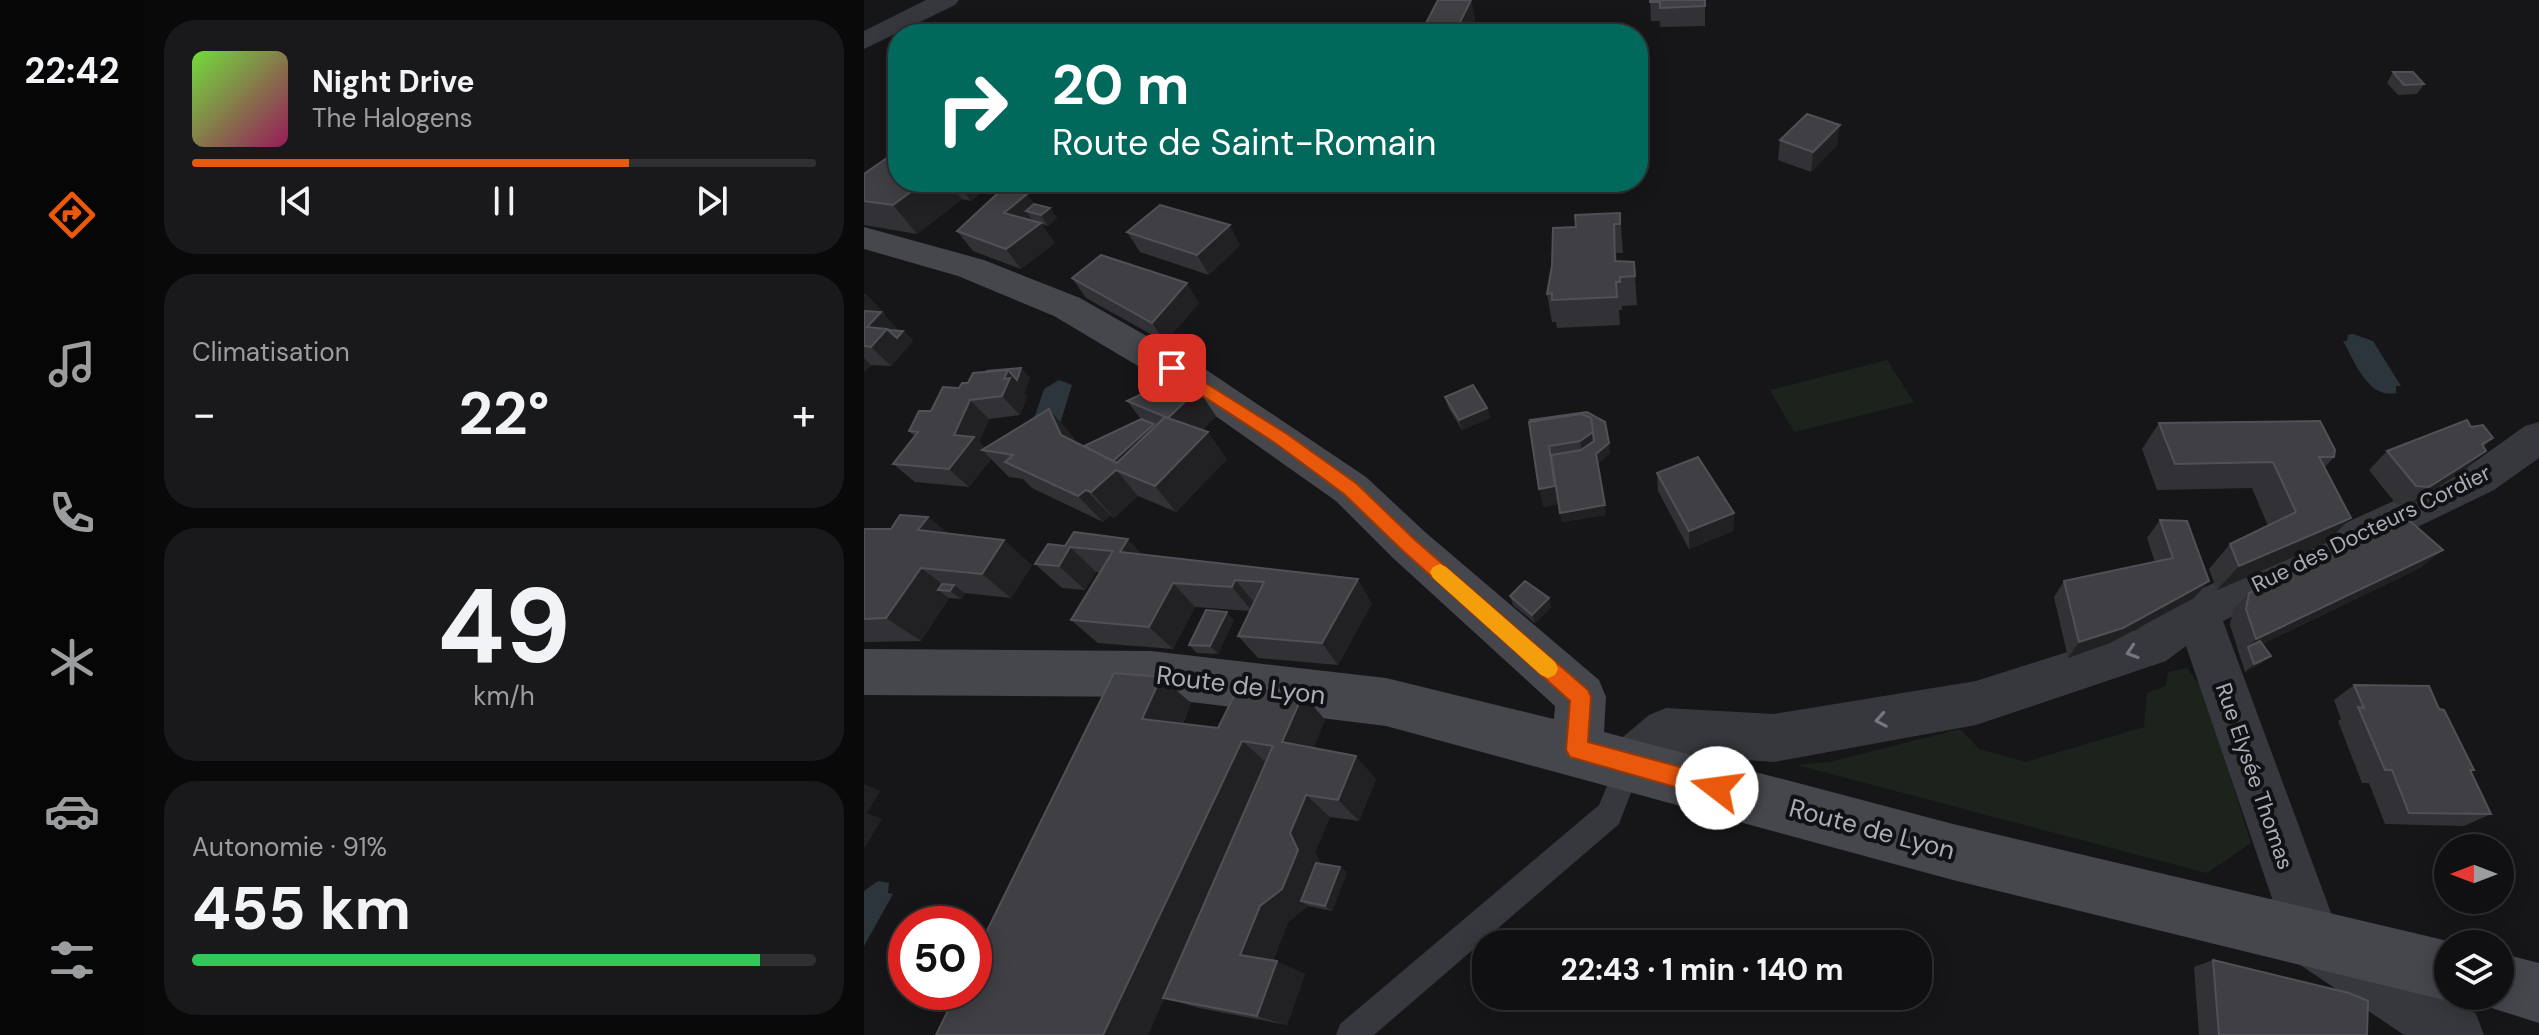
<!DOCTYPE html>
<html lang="fr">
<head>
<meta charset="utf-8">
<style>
	:root { --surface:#101012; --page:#19191b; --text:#f1f3f6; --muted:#9c9d9f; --line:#303032; --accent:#ea580c }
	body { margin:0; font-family:"DM Sans",sans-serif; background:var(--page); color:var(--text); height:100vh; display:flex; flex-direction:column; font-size:30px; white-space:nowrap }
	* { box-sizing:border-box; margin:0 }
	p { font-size:26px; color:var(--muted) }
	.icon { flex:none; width:44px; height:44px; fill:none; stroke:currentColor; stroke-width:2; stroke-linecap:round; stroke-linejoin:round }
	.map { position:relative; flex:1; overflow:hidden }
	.drawer { display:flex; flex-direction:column; gap:20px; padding:20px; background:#09090a; width:720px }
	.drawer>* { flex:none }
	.top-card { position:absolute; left:24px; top:24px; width:760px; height:168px; border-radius:32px; box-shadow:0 4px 20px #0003,0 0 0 2px var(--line); background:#00695c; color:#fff; overflow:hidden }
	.needle { width:52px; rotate:270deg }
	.buttons { position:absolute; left:1570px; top:834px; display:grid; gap:16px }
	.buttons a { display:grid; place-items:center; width:80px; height:80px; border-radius:50%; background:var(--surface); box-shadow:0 4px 20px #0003,0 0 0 2px var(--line); font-size:40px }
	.speed { position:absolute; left:24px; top:906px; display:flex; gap:16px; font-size:40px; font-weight:700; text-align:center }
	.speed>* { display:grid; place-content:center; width:104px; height:104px; border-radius:50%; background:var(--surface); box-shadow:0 4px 20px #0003,0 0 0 2px var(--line); line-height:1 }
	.speed .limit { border:12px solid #d22; background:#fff; color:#111 }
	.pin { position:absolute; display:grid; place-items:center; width:68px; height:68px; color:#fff; margin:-34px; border-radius:16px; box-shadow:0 4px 12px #0006 }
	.me { position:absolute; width:88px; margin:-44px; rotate:285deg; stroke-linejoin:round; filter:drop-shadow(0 0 6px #0008) }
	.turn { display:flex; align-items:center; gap:28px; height:168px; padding:0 32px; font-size:36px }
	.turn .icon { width:104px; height:104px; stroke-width:2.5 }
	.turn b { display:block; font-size:56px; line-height:68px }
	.big { font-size:60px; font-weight:700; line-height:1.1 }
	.drawer .card { flex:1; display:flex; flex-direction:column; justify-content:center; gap:12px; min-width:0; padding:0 28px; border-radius:32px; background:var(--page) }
	.drawer .dial { align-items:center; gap:0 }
	.dial b { font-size:104px; line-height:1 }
	.song { display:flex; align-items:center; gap:24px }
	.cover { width:96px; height:96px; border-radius:12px; background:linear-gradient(135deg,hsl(100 70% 55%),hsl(330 70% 35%)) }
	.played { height:8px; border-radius:4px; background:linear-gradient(90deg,var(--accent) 70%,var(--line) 70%) }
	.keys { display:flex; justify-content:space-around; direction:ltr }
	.heat { display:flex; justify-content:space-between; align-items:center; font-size:44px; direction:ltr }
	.charge { height:12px; border-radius:6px; background:linear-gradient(90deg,#34c759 91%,var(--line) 0) }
	.trip { position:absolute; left:608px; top:930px; width:460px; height:80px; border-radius:32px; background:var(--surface); box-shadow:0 4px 20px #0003,0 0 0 2px var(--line); font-weight:700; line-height:80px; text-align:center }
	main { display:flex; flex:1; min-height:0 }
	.menu { display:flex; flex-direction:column; width:144px; justify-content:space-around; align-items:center; background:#060607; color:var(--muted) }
	.menu .icon { width:56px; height:56px }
	.menu .active { color:var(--accent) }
	.menu b { font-size:36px; color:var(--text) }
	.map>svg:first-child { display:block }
	.green { fill:#1c231d }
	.water { fill:#2c353c }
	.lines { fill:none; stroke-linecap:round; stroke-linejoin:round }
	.lane { fill:#37383d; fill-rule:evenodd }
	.street { fill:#37383d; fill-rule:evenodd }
	.secondary { fill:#45474d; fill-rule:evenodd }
	.wall { fill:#323236 }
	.shaded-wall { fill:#212124 }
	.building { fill:#3f3f44; stroke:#4f5156; stroke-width:2 }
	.oneway { stroke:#757881 }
	.route { fill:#ea580c; stroke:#983908; stroke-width:2 }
	.slow { fill:#f59e0b }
	.labels { text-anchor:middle; stroke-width:8; stroke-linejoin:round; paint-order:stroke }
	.street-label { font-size:22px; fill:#a8adb8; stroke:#111113 }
	.near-street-label { font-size:26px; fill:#a8adb8; stroke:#111113 }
</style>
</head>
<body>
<main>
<nav class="menu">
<b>22:42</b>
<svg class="icon active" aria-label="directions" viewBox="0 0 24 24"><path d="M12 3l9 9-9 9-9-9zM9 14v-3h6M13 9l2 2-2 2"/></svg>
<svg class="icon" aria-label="music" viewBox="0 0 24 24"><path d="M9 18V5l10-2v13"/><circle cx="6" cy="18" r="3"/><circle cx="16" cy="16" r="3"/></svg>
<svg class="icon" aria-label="phone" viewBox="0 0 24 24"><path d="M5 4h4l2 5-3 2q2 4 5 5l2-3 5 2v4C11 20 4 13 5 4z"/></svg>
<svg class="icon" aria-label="climate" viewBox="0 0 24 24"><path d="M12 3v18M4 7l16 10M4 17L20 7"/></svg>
<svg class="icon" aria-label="car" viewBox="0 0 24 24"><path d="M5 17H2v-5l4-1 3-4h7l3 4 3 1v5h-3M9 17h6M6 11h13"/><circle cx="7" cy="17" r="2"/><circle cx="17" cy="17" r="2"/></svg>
<svg class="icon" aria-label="filters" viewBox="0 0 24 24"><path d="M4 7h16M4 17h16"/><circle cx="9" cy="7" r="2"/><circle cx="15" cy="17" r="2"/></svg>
</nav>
<section class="drawer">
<div class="card">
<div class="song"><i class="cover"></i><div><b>Night Drive</b><p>The Halogens</p></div></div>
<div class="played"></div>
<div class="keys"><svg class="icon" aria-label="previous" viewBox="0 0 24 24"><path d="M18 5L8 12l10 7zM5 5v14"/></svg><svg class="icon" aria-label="pause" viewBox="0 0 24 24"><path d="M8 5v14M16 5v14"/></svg><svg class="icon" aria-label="next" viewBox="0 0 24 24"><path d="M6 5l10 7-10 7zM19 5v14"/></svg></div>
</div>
<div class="card"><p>Climatisation</p>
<div class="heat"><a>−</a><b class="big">22°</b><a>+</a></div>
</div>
<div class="card dial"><b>49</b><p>km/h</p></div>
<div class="card"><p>Autonomie · 91%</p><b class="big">455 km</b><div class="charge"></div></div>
</section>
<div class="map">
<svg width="1675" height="1035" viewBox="0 0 1675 1035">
	<rect width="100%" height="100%" fill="#161618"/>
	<g class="green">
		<path d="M1023,360L1050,402L930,432L906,390Z"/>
		<path d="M1323,668L1339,689L1387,843L1343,873L933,765L966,762L1096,729L1115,749L1161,762L1280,727L1283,693L1302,686L1304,672Z"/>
	</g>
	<g class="water">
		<path d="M1489,334L1509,341L1537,386H1532V393C1504,399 1491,362 1479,341H1483L1484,335Z"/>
		<path d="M195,380L208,385L196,424L167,427L180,389Z"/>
		<path d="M14,881L25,883L24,893L29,894L0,946V891Z"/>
	</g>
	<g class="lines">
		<path class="lane" d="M765,751L774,755L778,764L755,824L510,1035H472L476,1024L735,805L756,755Z"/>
		<g class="street">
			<path d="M62,0H95L91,5L0,49V31Z"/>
			<path d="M1675,422V458L1630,490L1359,621L1470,921L1612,1014L1620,1035H1540L1429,960L1322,646L1302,661L1112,725L910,762L811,755L783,781L765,788L747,781L740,764L747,747L785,715L802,708L910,714L1112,681L1272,630L1317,598L1602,468L1661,426Z"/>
		</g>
		<g class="secondary">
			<path d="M0,227L120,260L216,298L344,371L502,477L561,532L735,680L742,697L740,732L1089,824L1584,941L1590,944H1584V996H1595L1584,1001L1089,880L522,726L287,697L0,695V649L287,651L522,678L690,719L691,706L529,558L472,501L316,391L190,316L94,276L0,249Z"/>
			<path d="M1636,953L1675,963V1023L1615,1004L1611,996H1636Z"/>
		</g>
	</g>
	<g class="wall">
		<path d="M607,0L611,20L605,34H558V31Z"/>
		<path d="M786,0H841V26L796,27V21H787Z"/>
		<path d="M1529,72L1560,84L1553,94L1534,95L1523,83Z"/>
		<path d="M916,140L973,145L947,172L914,160Z"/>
		<path d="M0,174L34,182H111L118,192L107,201L98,199L53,234L0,225Z"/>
		<path d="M214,182H243L237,188L215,183Z"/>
		<path d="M163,194L170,204L186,208L193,218L184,226L177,224L191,243L157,269L109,251L93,231Z"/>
		<path d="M756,213L759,253H752L753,261L770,262L773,305L758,306V310H755L756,325L693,328L692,322H688L683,294L712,227Z"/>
		<path d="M263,232L376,245L345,275L276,252Z"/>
		<path d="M208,278L335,303L301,342L222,298Z"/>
		<path d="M0,294L21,314L20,315L35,331H39L49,341L27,366L7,365L0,372Z"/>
		<path d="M157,368L166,378L160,393L163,397L156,415L125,419L115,442L121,448L209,436L211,442L220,446L277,419L263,401L352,416L338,430L363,459L312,512L274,496L250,518L246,515L239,522L168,488L159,479L145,477L127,459L105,487L51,482L29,464L51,437L45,431L67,411L104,383Z"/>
		<path d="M581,397L623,408L626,418L598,430L584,407Z"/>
		<path d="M665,422L746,453L734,464L742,515L698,522L695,504L679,507Z"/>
		<path d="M1295,423L1470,457L1461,467L1462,543L1353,590L1345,569L1366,544L1404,526L1388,488L1293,490L1278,449Z"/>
		<path d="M1607,427L1629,438L1619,447L1602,469L1546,505L1532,504L1505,470L1523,451Z"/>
		<path d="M793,473L870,513L869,531L825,549L794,491Z"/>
		<path d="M64,517L84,534L168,565L147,598L101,593L97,599L85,598L57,641L0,642V529H27Z"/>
		<path d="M1296,520L1330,598L1246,643L1204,658L1190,597L1200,581L1291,562L1283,538Z"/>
		<path d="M201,546L279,555L508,603L474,665L394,658L374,636L386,611L331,607L309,649L234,643L207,620L236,572H232L221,590L198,588L171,564Z"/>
		<path d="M1558,567L1398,644V663L1381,672L1366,625L1369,609L1385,593Z"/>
		<path d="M646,596L685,598L687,607L671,623L649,605Z"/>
		<path d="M370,620L354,654L333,653L325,645Z"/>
		<path d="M1490,685L1575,709L1610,770L1607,772L1627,814L1600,826L1521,824L1505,783H1498L1474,721L1477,719L1470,700Z"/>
		<path d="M439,694L461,720L449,748L512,779L495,821L466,817L451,852L457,864L476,867L483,872L468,911L444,906L424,922L409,961L441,974L423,1025L335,1008L300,998L284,1035H72L327,703L319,724L354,728Z"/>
		<path d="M1349,960L1503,1035H1335L1330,967Z"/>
	</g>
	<g class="shaded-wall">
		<path d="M607,0L611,20L605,34H599L594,26Z"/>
		<path d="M976,125L973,145L947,172L949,152Z"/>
		<path d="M60,182H85L98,199L53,234L29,205Z"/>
		<path d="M92,182H111L118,192L107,201Z"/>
		<path d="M234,182H243L237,188Z"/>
		<path d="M163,194L177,215L162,211L169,221L140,213Z"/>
		<path d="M186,208L193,218L184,226L177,215Z"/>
		<path d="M177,223L191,243L157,269L142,249Z"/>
		<path d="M750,224L752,253L753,282L751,261Z"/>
		<path d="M366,225L376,245L345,275L333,255Z"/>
		<path d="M323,283L335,303L301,342L288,323Z"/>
		<path d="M2,294L21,314L20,315L36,332L39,331L49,341L27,366L7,347L0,322V296Z"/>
		<path d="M0,358L7,365L0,372Z"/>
		<path d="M157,368L166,378L160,393L163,397L156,415L138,396L140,379L144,370Z"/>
		<path d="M334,389L352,416L323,445L304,418Z"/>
		<path d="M106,400L125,419L115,442L125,451L118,450L127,459L105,487L85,469L90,435Z"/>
		<path d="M623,408L626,418L598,430L595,420Z"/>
		<path d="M185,409L209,436L218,454L197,435Z"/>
		<path d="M290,424L297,434L252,470L274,496L250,518L227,492L242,467Z"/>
		<path d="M344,432L363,459L312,512L291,486Z"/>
		<path d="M729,432L732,451L719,459L716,441Z"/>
		<path d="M745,443L746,453L734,464L732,454Z"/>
		<path d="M1622,451L1602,469L1546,505L1565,487Z"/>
		<path d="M691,486L695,504L679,507L675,489Z"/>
		<path d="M222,490L246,515L239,522L214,496Z"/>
		<path d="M741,505L742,515L698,522L696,513Z"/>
		<path d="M870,513L869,531L825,549V531Z"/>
		<path d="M64,517L95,542L54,530Z"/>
		<path d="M1487,518L1462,543L1353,590L1375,566Z"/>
		<path d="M264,539L287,563L256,552Z"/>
		<path d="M140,540L168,565L147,598L118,574Z"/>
		<path d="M206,547L232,572L221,590L195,566Z"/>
		<path d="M1579,550L1558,567L1385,650L1384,647L1392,639Z"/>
		<path d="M57,568L86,590L90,585L101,593L97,599L86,591L74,590L85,598L57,641L22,618Z"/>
		<path d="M494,579L508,603L474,665L458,643Z"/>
		<path d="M371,580L391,603L388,611L368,587Z"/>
		<path d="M1345,581L1330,598L1246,643L1204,658L1215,642Z"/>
		<path d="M309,583L331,607L309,649L285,627Z"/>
		<path d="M685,598L687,607L671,623L668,615Z"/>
		<path d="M363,612L370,620L354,654L346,646Z"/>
		<path d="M1407,656L1398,663L1381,672L1390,664Z"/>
		<path d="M297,677L327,703L310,744L278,719Z"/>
		<path d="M439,694L461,720L442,766L418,742Z"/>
		<path d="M378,741L405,765L284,1035H239Z"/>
		<path d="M492,756L512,779L495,821L474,800Z"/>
		<path d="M0,784L16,791L3,813L18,819L0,849Z"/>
		<path d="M442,795L466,817L451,852L459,869L437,901L444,906L424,922L406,968L376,955L426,833Z"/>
		<path d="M476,867L483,872L468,911L461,906Z"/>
		<path d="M413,961L441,974L423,1025L393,1016Z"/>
	</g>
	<g class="building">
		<path d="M574,0H607L594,26H603L599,33L558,31Z"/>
		<path d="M786,0H841V6L796,8V2H786Z"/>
		<path d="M1529,72H1549L1560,84L1540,85Z"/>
		<path d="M943,114L976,125L949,152L916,140Z"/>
		<path d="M33,151H34V182H60L29,205L0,201V174Z"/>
		<path d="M135,192L163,194L140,213L177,223L142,249L93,231Z"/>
		<path d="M170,204L186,208L177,215L162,211Z"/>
		<path d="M296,205L366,225L333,255L263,232Z"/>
		<path d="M756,213V224H750L751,261L770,262L771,276L756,277V282H752L753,297L688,300V293L683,294L688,266L689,228L712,227L711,215Z"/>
		<path d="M237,255L323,283L288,323L208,278Z"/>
		<path d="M0,311L17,312L3,327L23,329L7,347L0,346Z"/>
		<path d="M24,330L39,331L33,338Z"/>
		<path d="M157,368L153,380L144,370L122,372L123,371Z"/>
		<path d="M144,370L140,379L146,378L138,396L106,400L90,435L110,437L85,469L29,464L54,432L45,431L55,411H67L79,387L95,388L98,383H104L109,373Z"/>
		<path d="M314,377L334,389L304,418L263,401Z"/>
		<path d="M609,385L623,408L595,420L581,397Z"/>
		<path d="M185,409L197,435L253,463L301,417L344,432L291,486L252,470L227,492L222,490L214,496L141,462L149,455L118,450Z"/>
		<path d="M723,412L741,422L745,443L732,454L741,505L696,513L687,455L717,450L730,441L727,418L717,414L667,422L666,420Z"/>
		<path d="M717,414L727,418L729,432L716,441L685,446L691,486L675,489L665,422Z"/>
		<path d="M277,419L290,424L249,461L220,446Z"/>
		<path d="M1603,420L1607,427L1619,425L1629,438L1618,444L1622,451L1565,487L1552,486L1523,451Z"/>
		<path d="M1456,421L1471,450L1470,457H1455L1487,518L1375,566L1366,544L1432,512L1409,462L1311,464L1295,423Z"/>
		<path d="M834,457L870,513L825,531L793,473Z"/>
		<path d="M36,515L64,517L54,530L140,540L118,574L57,568L22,618L0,619V529H27Z"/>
		<path d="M1296,520L1323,521L1345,581L1259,628L1215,642L1200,581L1309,558Z"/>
		<path d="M1546,521L1579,550L1392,639L1382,609L1385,593Z"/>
		<path d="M210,532L264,539L256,552L494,579L458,643L374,636L400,582L371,580L368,587L309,583L285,627L207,620L249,551L206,547L195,566L171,564L184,544L201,546Z"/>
		<path d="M661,581L685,598L668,615L646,596Z"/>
		<path d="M78,584L90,585L86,591L74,590Z"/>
		<path d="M342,610L363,612L346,646L325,645Z"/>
		<path d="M1396,641L1407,656L1390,664L1384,647Z"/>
		<path d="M250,673L297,677L278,719L354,728L376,684L439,694L418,742L492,756L474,800L442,795L426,833L434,850L418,889L396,906L376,955L413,961L393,1016L299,998L409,746L378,741L239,1035H72L93,992H110V957Z"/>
		<path d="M1490,685L1565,686L1575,709L1580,710L1610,770H1606L1627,814L1545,813L1528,770H1521L1494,707L1500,708Z"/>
		<path d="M452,863L476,867L461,906L437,901Z"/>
		<path d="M1349,960L1485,993L1504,1001L1503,1035H1355Z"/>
	</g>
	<defs><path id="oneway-chevron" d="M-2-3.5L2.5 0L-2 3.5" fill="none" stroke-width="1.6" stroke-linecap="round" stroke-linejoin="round" transform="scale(2)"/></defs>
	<g class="oneway">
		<use href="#oneway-chevron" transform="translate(1268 652) rotate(162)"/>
		<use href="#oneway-chevron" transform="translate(1017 720) rotate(170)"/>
	</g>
	<path class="route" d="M308,362L423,434L493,484L551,540L724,690L727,697L724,742L853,777L861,781L864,788L861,796L853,799L706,757L702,750L706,701L538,550L480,494L411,443L302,372L300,368Z"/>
	<path class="slow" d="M576,564L582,567L691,662L694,669L691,675L684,678L677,675L569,578L566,572L569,567Z"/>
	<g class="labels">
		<g class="street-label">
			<text transform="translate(1507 528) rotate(-26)" y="8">Rue des Docteurs Cordier</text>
			<text transform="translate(1391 776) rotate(71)" y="8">Rue Elysée Thomas</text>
		</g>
		<g class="near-street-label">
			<text transform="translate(377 685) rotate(7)" y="9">Route de Lyon</text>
			<text transform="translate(1008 829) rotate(15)" y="9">Route de Lyon</text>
		</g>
	</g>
</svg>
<div class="buttons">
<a><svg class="needle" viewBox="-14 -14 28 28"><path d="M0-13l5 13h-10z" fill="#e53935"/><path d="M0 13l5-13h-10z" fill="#9c9d9f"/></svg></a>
<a><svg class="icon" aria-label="layers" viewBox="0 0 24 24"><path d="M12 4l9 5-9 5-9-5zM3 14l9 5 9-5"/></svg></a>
</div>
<div class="speed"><div class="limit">50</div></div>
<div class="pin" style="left:308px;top:368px;background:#d93025"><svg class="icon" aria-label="arrive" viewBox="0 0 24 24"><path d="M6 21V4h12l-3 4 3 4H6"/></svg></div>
<svg class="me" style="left:853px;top:788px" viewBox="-20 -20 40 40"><circle r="19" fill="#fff"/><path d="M0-13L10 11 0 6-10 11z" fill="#ea580c"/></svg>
<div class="trip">22:43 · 1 min · 140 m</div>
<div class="top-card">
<div class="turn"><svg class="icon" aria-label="right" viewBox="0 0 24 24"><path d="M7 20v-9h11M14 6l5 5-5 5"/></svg><div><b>20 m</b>Route de Saint-Romain</div></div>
</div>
</div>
</main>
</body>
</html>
